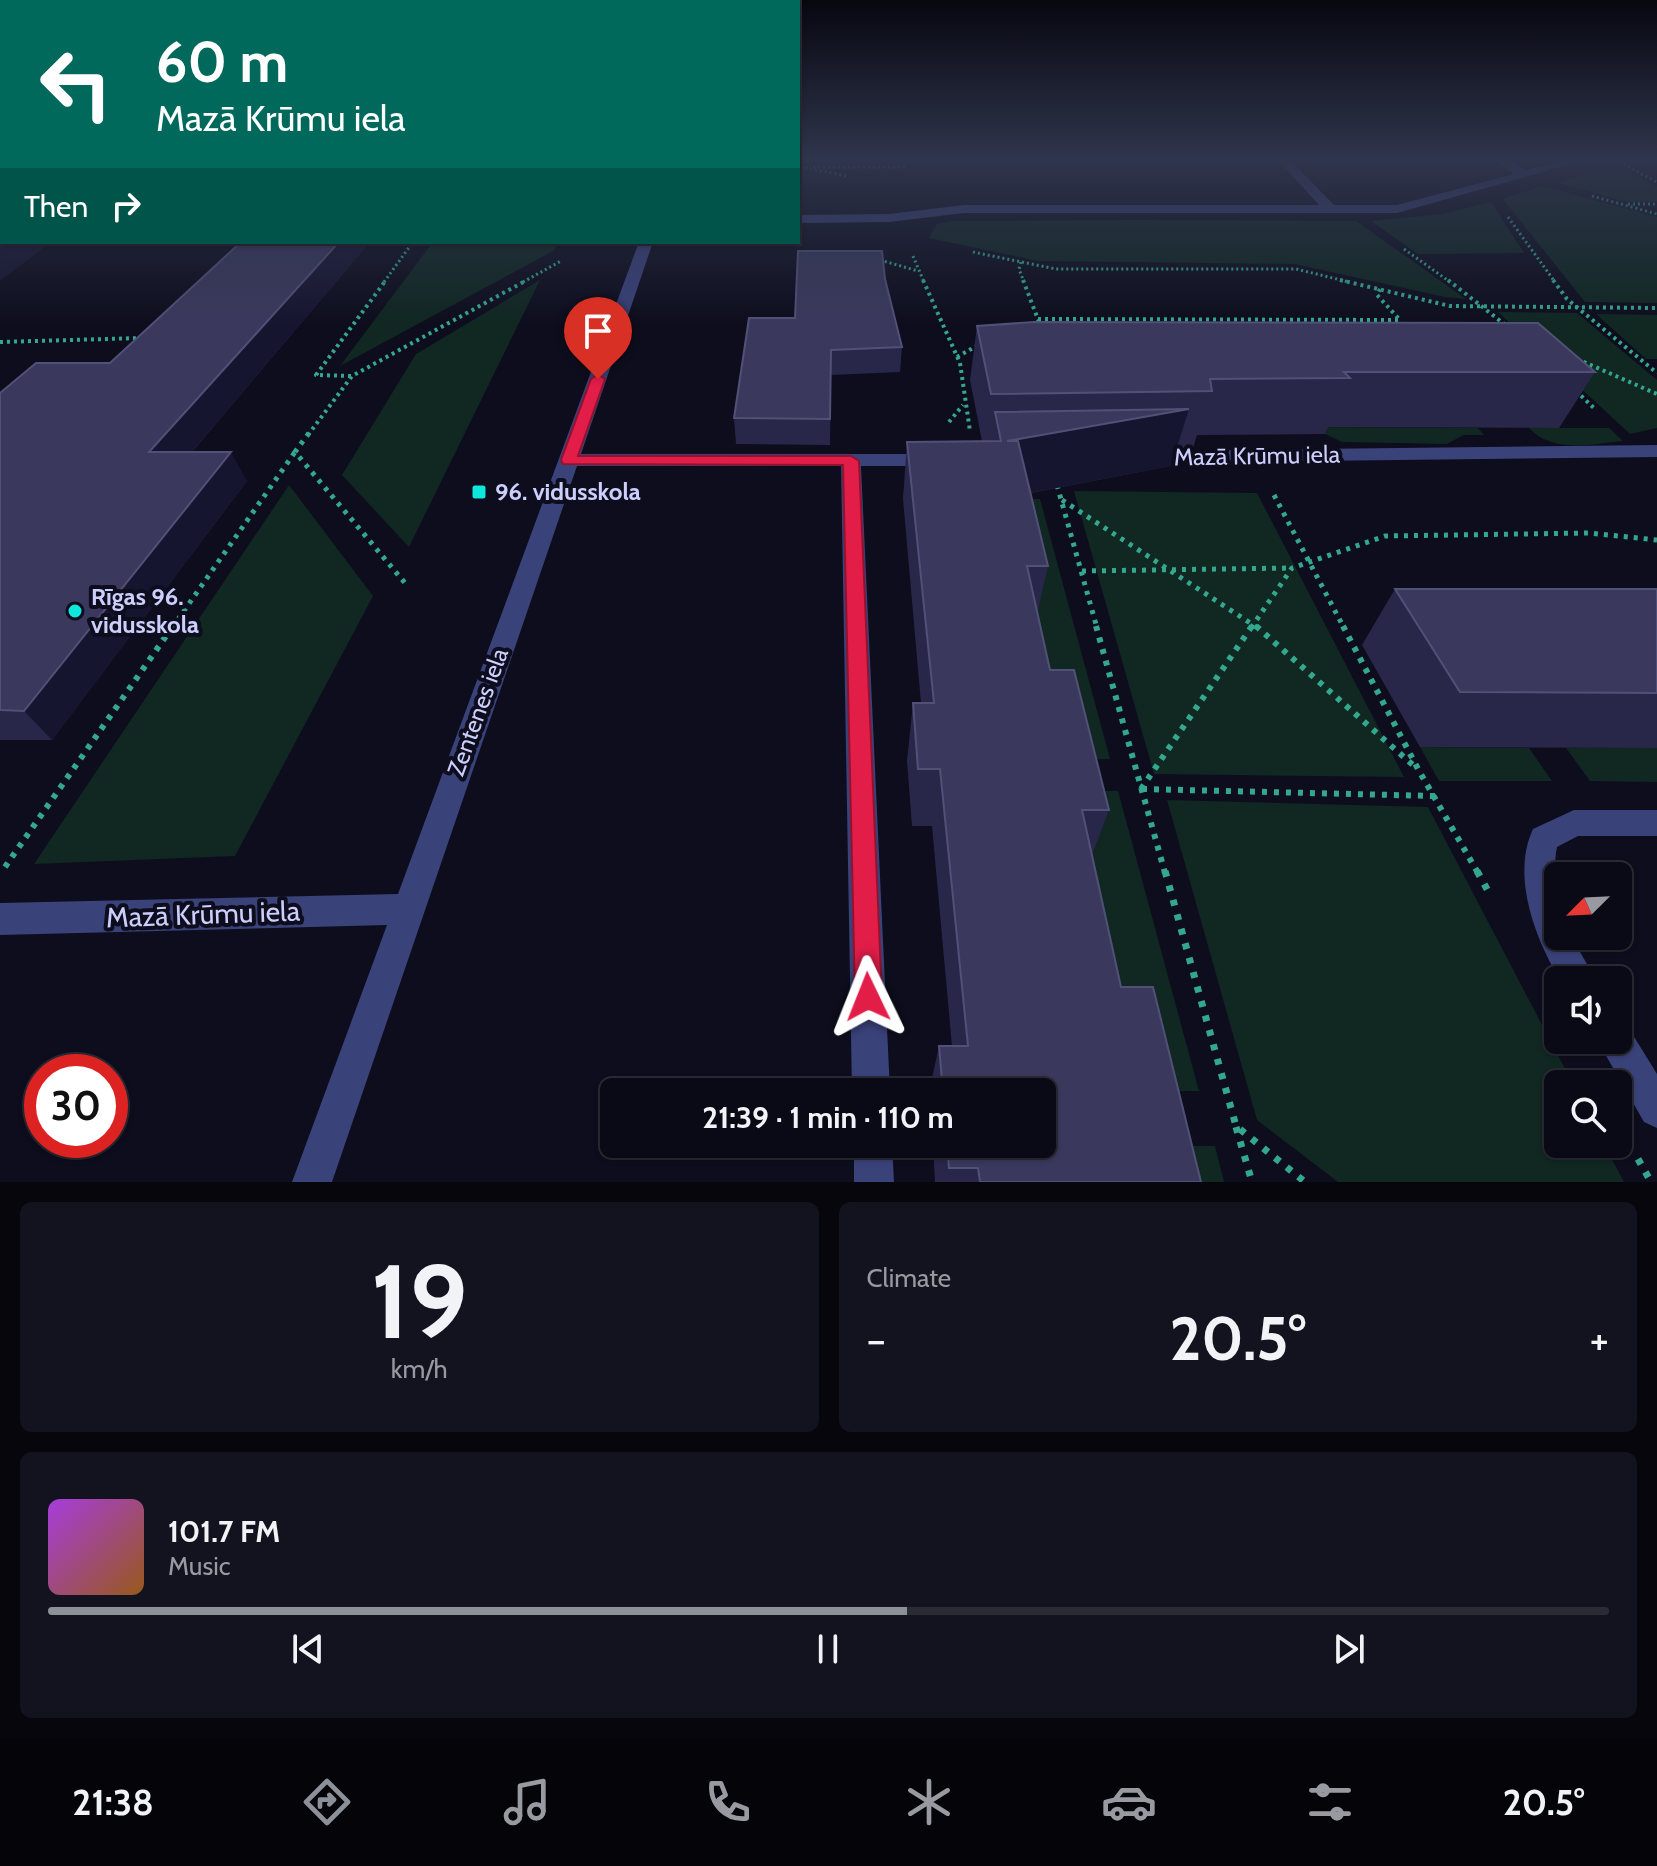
<!DOCTYPE html>
<html lang="en">
<head>
<meta charset="utf-8">
<style>
	:root { --surface:#0a0a16; --page:#13131f; --text:#f1f3f6; --muted:#999aa1; --line:#2a2b35; --accent:#8c9099 }
	body { margin:0; font-family:Cabin,sans-serif; background:var(--page); color:var(--text); height:100vh; display:flex; flex-direction:column; font-size:30px; white-space:nowrap }
	* { box-sizing:border-box; margin:0 }
	p { font-size:26px; color:var(--muted) }
	.icon { flex:none; width:44px; height:44px; fill:none; stroke:currentColor; stroke-width:2; stroke-linecap:round; stroke-linejoin:round }
	.map { position:relative; height:1182px; overflow:hidden }
	.side { display:flex; flex-direction:column; gap:20px; padding:20px; background:#06060c; flex:1 }
	.side>* { flex:none }
	.guide { position:absolute; left:0px; top:0px; width:800px; height:244px; box-shadow:0 2px 6px #0004,0 0 0 2px var(--line); background:#00695c; color:#fff; overflow:hidden }
	.needle { width:52px; rotate:246deg }
	.buttons { position:absolute; left:1544px; top:862px; display:grid; gap:16px }
	.buttons a { display:grid; place-items:center; width:88px; height:88px; border-radius:12px; background:var(--surface); box-shadow:0 2px 6px #0004,0 0 0 2px var(--line); font-size:40px }
	.speed { position:absolute; left:24px; top:1054px; display:flex; gap:16px; font-size:40px; font-weight:700; text-align:center }
	.speed>* { display:grid; place-content:center; width:104px; height:104px; border-radius:50%; background:var(--surface); box-shadow:0 2px 6px #0004,0 0 0 2px var(--line); line-height:1 }
	.speed .limit { border:12px solid #d22; background:#fff; color:#111 }
	.pin { position:absolute; display:grid; place-items:center; width:68px; height:68px; color:#fff; margin:-82px -34px; border-radius:50% 50% 50% 0; rotate:-45deg; box-shadow:0 0 8px #0007 }
	.pin .icon { rotate:45deg }
	.me { position:absolute; width:88px; margin:-44px; rotate:358deg; stroke-linejoin:round; filter:drop-shadow(0 0 6px #0008) }
	.turn { display:flex; align-items:center; gap:28px; height:168px; padding:0 24px; font-size:36px }
	.turn .icon { width:104px; height:104px; stroke-width:2.5 }
	.turn b { display:block; font-size:56px; line-height:68px }
	.then { display:flex; align-items:center; height:76px; padding:0 24px; background:#0003; gap:16px; font-size:30px }
	.big { font-size:60px; font-weight:800; line-height:1.1 }
	.side .widget { flex:1; display:flex; flex-direction:column; justify-content:center; gap:12px; min-width:0; padding:0 28px; border-radius:12px; background:var(--page) }
	.side .dial { align-items:center; gap:0 }
	.dial b { font-size:104px; line-height:1 }
	.song { display:flex; align-items:center; gap:24px }
	.cover { width:96px; height:96px; border-radius:12px; background:linear-gradient(135deg,hsl(280 70% 55%),hsl(30 70% 35%)) }
	.played { height:8px; border-radius:4px; background:linear-gradient(90deg,var(--accent) 55%,var(--line) 55%) }
	.keys { display:flex; justify-content:space-around; direction:ltr }
	.heat { display:flex; justify-content:space-between; align-items:center; font-size:44px; direction:ltr }
	.side .tiles { flex:1; display:grid; gap:20px; grid-template-columns:1fr 1fr }
	.widget:last-child { grid-column:span 2 }
	.trip { position:absolute; left:600px; top:1078px; width:456px; height:80px; border-radius:12px; background:var(--surface); box-shadow:0 2px 6px #0004,0 0 0 2px var(--line); font-weight:800; line-height:80px; text-align:center }
	.tabs { display:flex; height:128px; justify-content:space-around; align-items:center; background:#040409; color:var(--muted) }
	.tabs .icon { width:56px; height:56px }
	.tabs .on { color:var(--accent) }
	.tabs b { font-size:36px; color:var(--text) }
	.map>svg:first-child { display:block }
	.green { fill:#102722 }
	.lines { fill:none; stroke-linecap:round; stroke-linejoin:round }
	.path-far4 { stroke:#34a88f; stroke-width:3; stroke-dasharray:2 3; stroke-linecap:butt }
	.path-far3 { stroke:#34a88f; stroke-width:4; stroke-dasharray:3 4; stroke-linecap:butt }
	.path-far2 { stroke:#34a88f; stroke-width:5; stroke-dasharray:4 6; stroke-linecap:butt }
	.path-far1 { stroke:#34a88f; stroke-width:6; stroke-dasharray:5 7; stroke-linecap:butt }
	.path { stroke:#34a88f; stroke-width:7; stroke-dasharray:6 9; stroke-linecap:butt }
	.minor { fill:#3a427a; fill-rule:evenodd }
	.wall { fill:#28274a }
	.shaded-wall { fill:#161530 }
	.building { fill:#3a395d; stroke:#515076; stroke-width:2 }
	.route { fill:#e11d48; stroke:#92132f; stroke-width:2 }
	.poi-dot { fill:#0de7dc; stroke:#0d0d1d; stroke-width:3 }
	.labels { text-anchor:middle; stroke-width:8; stroke-linejoin:round; paint-order:stroke }
	.street-label { font-size:24px; fill:#cccefc; stroke:#0d0d1d }
	.poi-label { font-size:24px; font-weight:bold; fill:#cccefc; stroke:#0d0d1d; text-anchor:start }
	.near-street-label { font-size:28px; fill:#cccefc; stroke:#0d0d1d }
</style>
</head>
<body>
<div class="map">
<svg width="1657" height="1182" viewBox="0 0 1657 1182">
	<rect width="100%" height="100%" fill="#0d0d1d"/>
	<g class="green">
		<path d="M1615,164L1657,187V202H1626L1558,183Z"/>
		<path d="M1542,186L1657,217V303L1585,302L1503,199Z"/>
		<path d="M1491,202L1524,253L1418,254L1371,221L1443,214Z"/>
		<path d="M1135,220L1356,221L1466,299L1445,297L1295,264L1038,261L929,238L937,224L952,221Z"/>
		<path d="M433,242H559L553,251L340,366Z"/>
		<path d="M540,280L409,547L342,475L416,354Z"/>
		<path d="M1498,312L1577,313L1657,380V428L1630,434Z"/>
		<path d="M1596,314L1657,315V359H1646Z"/>
		<path d="M1319,427L1478,428L1484,435H1464L1447,444L1342,442L1325,434Z"/>
		<path d="M1529,428H1609L1623,441C1591,444 1553,454 1529,428Z"/>
		<path d="M289,485L373,596L235,856L34,864Z"/>
		<path d="M1074,491L1257,493L1404,777L1154,774Z"/>
		<path d="M998,499H1040L1110,759H1065Z"/>
		<path d="M1420,747L1529,748L1552,781H1439Z"/>
		<path d="M1657,747V782L1590,781L1566,748Z"/>
		<path d="M1071,791H1118L1199,1091H1136Z"/>
		<path d="M1167,800L1428,807L1573,1084H1558V1144H1604L1624,1182H1338L1257,1120Z"/>
		<path d="M1149,1146H1215L1224,1182H1157Z"/>
	</g>
	<g class="lines">
		<g class="path-far4">
			<path d="M1619,162L1657,182"/>
			<path d="M800,167L847,176"/>
			<path d="M813,167H908"/>
			<path d="M1592,196L1657,214"/>
			<path d="M1628,204H1657"/>
			<path d="M1508,217L1555,282"/>
			<path d="M1404,249L1450,282"/>
			<path d="M973,252L1056,269H1296L1349,282"/>
			<path d="M913,256L924,282"/>
			<path d="M880,260L918,271"/>
			<path d="M1021,262L1019,269L1024,282"/>
			<path d="M384,282L413,242"/>
			<path d="M523,282L561,261"/>
		</g>
		<g class="path-far3">
			<path d="M923,280L960,363L970,431"/>
			<path d="M1023,280L1039,322"/>
			<path d="M1340,280L1450,306L1657,308"/>
			<path d="M1448,280L1508,327"/>
			<path d="M1553,280L1567,299L1657,373"/>
			<path d="M1380,289L1377,295L1400,320"/>
			<path d="M1038,319L1400,320"/>
			<path d="M0,342L141,338"/>
			<path d="M957,357L980,344"/>
			<path d="M1577,359L1657,394"/>
			<path d="M351,376L316,375L386,280"/>
			<path d="M1576,391L1595,409"/>
			<path d="M949,422L963,405"/>
			<path d="M308,435L352,376L527,280"/>
		</g>
		<g class="path-far2">
			<path d="M309,433L295,452L405,583"/>
			<path d="M1057,485L1097,628"/>
			<path d="M1274,495L1344,628"/>
			<path d="M1062,500L1258,628"/>
			<path d="M1082,571L1291,568"/>
			<path d="M172,628L295,452"/>
			<path d="M1251,628L1292,568L1385,536L1589,533L1657,540"/>
		</g>
		<g class="path-far1">
			<path d="M1096,626L1165,873"/>
			<path d="M1256,626L1414,766"/>
			<path d="M1343,626L1418,769L1478,873"/>
			<path d="M1141,789L1252,626"/>
			<path d="M1142,789L1435,796"/>
			<path d="M5,867L173,626"/>
		</g>
		<g class="path">
			<path d="M1165,871L1236,1126L1305,1182"/>
			<path d="M1477,871L1488,891"/>
			<path d="M1236,1127L1252,1182"/>
			<path d="M1638,1159L1651,1182"/>
		</g>
		<g class="minor">
			<path d="M1278,160H1290L1334,205H1397L1514,174L1495,160H1509L1526,170L1566,160H1585L1397,213H964L889,222L798,223V215L889,214L964,205H1319Z"/>
			<path d="M639,242H653L581,454H939L949,460L939,466H861L890,1092H852L841,466H577L332,1182H292L387,925L0,935V903L398,894Z"/>
			<path d="M1657,445V457L1143,463L1133,457L1143,451Z"/>
			<path d="M1574,810H1657V836H1578L1557,847C1552,870 1558,910 1558,936H1571L1596,980H1560C1535,938 1511,876 1533,829Z"/>
			<path d="M1618,1023L1628,1027L1657,1074V1128L1644,1122L1597,1040H1618Z"/>
			<path d="M854,1144H892L894,1182H854Z"/>
		</g>
	</g>
	<g class="wall">
		<path d="M241,242H370L192,452L247,481L52,740H0V393L110,363Z"/>
		<path d="M885,279L902,347L900,372L831,375L830,445L736,444L734,418L795,318Z"/>
		<path d="M977,326L1595,372L1559,428L1328,427L1325,434L1197,435L1193,448H1177L1171,466L1031,493L1048,566L1037,614L1050,670L1109,810L1092,855L1121,987L1201,1182H935L933,1144H1042V1092H929L939,1046H952L932,826H912L907,761L913,703H921L903,499L907,442L982,441L970,380Z"/>
		<path d="M1395,589H1657V748L1420,747L1362,645Z"/>
	</g>
	<g class="shaded-wall">
		<path d="M2,242H51L0,281V243Z"/>
		<path d="M339,242H370L167,481L149,452Z"/>
		<path d="M1189,409L1171,466L998,499L1007,441Z"/>
		<path d="M231,452L247,481L52,740L24,711Z"/>
	</g>
	<g class="building">
		<path d="M0,160H2V242L0,243Z"/>
		<path d="M241,242H339L149,452H231L24,711L0,710V393L36,363H110Z"/>
		<path d="M798,251H882L885,279L902,347L831,350L830,419L734,418L749,318H795Z"/>
		<path d="M1034,322L1538,323L1595,372H1344L1350,378L1210,379L1212,391L991,394L977,326Z"/>
		<path d="M1189,409L1007,441H1018L1048,566H1027L1050,670H1074L1109,810H1082L1121,987H1153L1201,1182H980L978,1168H949L947,1144H1042V1092H943L939,1046H968L940,769H918L913,703H934L907,442L1001,441L995,412Z"/>
		<path d="M1395,589H1657V693L1460,692Z"/>
	</g>
	<linearGradient id="sky" x2="0" y2="1"><stop stop-color="#070710"/><stop offset="0.49" stop-color="#2f354c"/><stop offset="1" stop-color="#2f354c" stop-opacity="0"/></linearGradient>
	<rect width="1657" height="325" fill="url(#sky)"/>
	<path class="route" d="M598,374L605,379L578,456H851L859,461L882,997L878,1007L868,1010L859,1007L855,997L843,465L563,464L561,460L591,379Z"/>
	<g class="poi-dot">
		<rect x="471" y="484" width="16" height="16" rx="4"/>
		<circle cx="75" cy="611" r="8"/>
	</g>
	<g class="labels">
		<g class="street-label">
			<text transform="translate(1257 456) rotate(-1)" y="8">Mazā Krūmu iela</text>
			<text transform="translate(478 712) rotate(-70)" y="8">Zentenes iela</text>
		</g>
		<g class="poi-label">
			<text x="495" y="500">96. vidusskola</text>
			<text x="91" y="605">Rīgas 96.<tspan x="91" dy="28">vidusskola</tspan></text>
		</g>
		<g class="near-street-label">
			<text transform="translate(203 914) rotate(-2)" y="10">Mazā Krūmu iela</text>
		</g>
	</g>
</svg>
<div class="buttons">
<a><svg class="needle" viewBox="-14 -14 28 28"><path d="M0-13l5 13h-10z" fill="#e53935"/><path d="M0 13l5-13h-10z" fill="#999aa1"/></svg></a>
<a><svg class="icon" aria-label="sound" viewBox="0 0 24 24"><path d="M4 9h4l5-4v14l-5-4H4zM17 9q2 3 0 6"/></svg></a>
<a><svg class="icon" aria-label="search" viewBox="0 0 24 24"><circle cx="10" cy="10" r="6"/><path d="M15 15l6 6"/></svg></a>
</div>
<div class="speed"><div class="limit">30</div></div>
<div class="pin" style="left:598px;top:379px;background:#d93025"><svg class="icon" aria-label="arrive" viewBox="0 0 24 24"><path d="M6 21V4h12l-3 4 3 4H6"/></svg></div>
<svg class="me" style="left:868px;top:997px" viewBox="-20 -20 40 40"><path d="M0-17L14 15 0 8-14 15z" fill="#e11d48" stroke="#fff" stroke-width="4"/></svg>
<div class="trip">21:39 · 1 min · 110 m</div>
<div class="guide">
<div class="turn"><svg class="icon" aria-label="left" viewBox="0 0 24 24"><path d="M17 20v-9H6M10 6l-5 5 5 5"/></svg><div><b>60 m</b>Mazā Krūmu iela</div></div>
<div class="then">Then<svg class="icon" aria-label="right" viewBox="0 0 24 24"><path d="M7 20v-9h11M14 6l5 5-5 5"/></svg></div>
</div>
</div>
<section class="side">
<div class="tiles">
<div class="widget dial"><b>19</b><p>km/h</p></div>
<div class="widget"><p>Climate</p>
<div class="heat"><a>−</a><b class="big">20.5°</b><a>+</a></div>
</div>
<div class="widget">
<div class="song"><i class="cover"></i><div><b>101.7 FM</b><p>Music</p></div></div>
<div class="played"></div>
<div class="keys"><svg class="icon" aria-label="previous" viewBox="0 0 24 24"><path d="M18 5L8 12l10 7zM5 5v14"/></svg><svg class="icon" aria-label="pause" viewBox="0 0 24 24"><path d="M8 5v14M16 5v14"/></svg><svg class="icon" aria-label="next" viewBox="0 0 24 24"><path d="M6 5l10 7-10 7zM19 5v14"/></svg></div>
</div>
</div>
</section>
<nav class="tabs">
<b>21:38</b>
<svg class="icon on" aria-label="directions" viewBox="0 0 24 24"><path d="M12 3l9 9-9 9-9-9zM9 14v-3h6M13 9l2 2-2 2"/></svg>
<svg class="icon" aria-label="music" viewBox="0 0 24 24"><path d="M9 18V5l10-2v13"/><circle cx="6" cy="18" r="3"/><circle cx="16" cy="16" r="3"/></svg>
<svg class="icon" aria-label="phone" viewBox="0 0 24 24"><path d="M5 4h4l2 5-3 2q2 4 5 5l2-3 5 2v4C11 20 4 13 5 4z"/></svg>
<svg class="icon" aria-label="climate" viewBox="0 0 24 24"><path d="M12 3v18M4 7l16 10M4 17L20 7"/></svg>
<svg class="icon" aria-label="car" viewBox="0 0 24 24"><path d="M5 17H2v-5l4-1 3-4h7l3 4 3 1v5h-3M9 17h6M6 11h13"/><circle cx="7" cy="17" r="2"/><circle cx="17" cy="17" r="2"/></svg>
<svg class="icon" aria-label="filters" viewBox="0 0 24 24"><path d="M4 7h16M4 17h16"/><circle cx="9" cy="7" r="2"/><circle cx="15" cy="17" r="2"/></svg>
<b>20.5°</b>
</nav>
</body>
</html>
